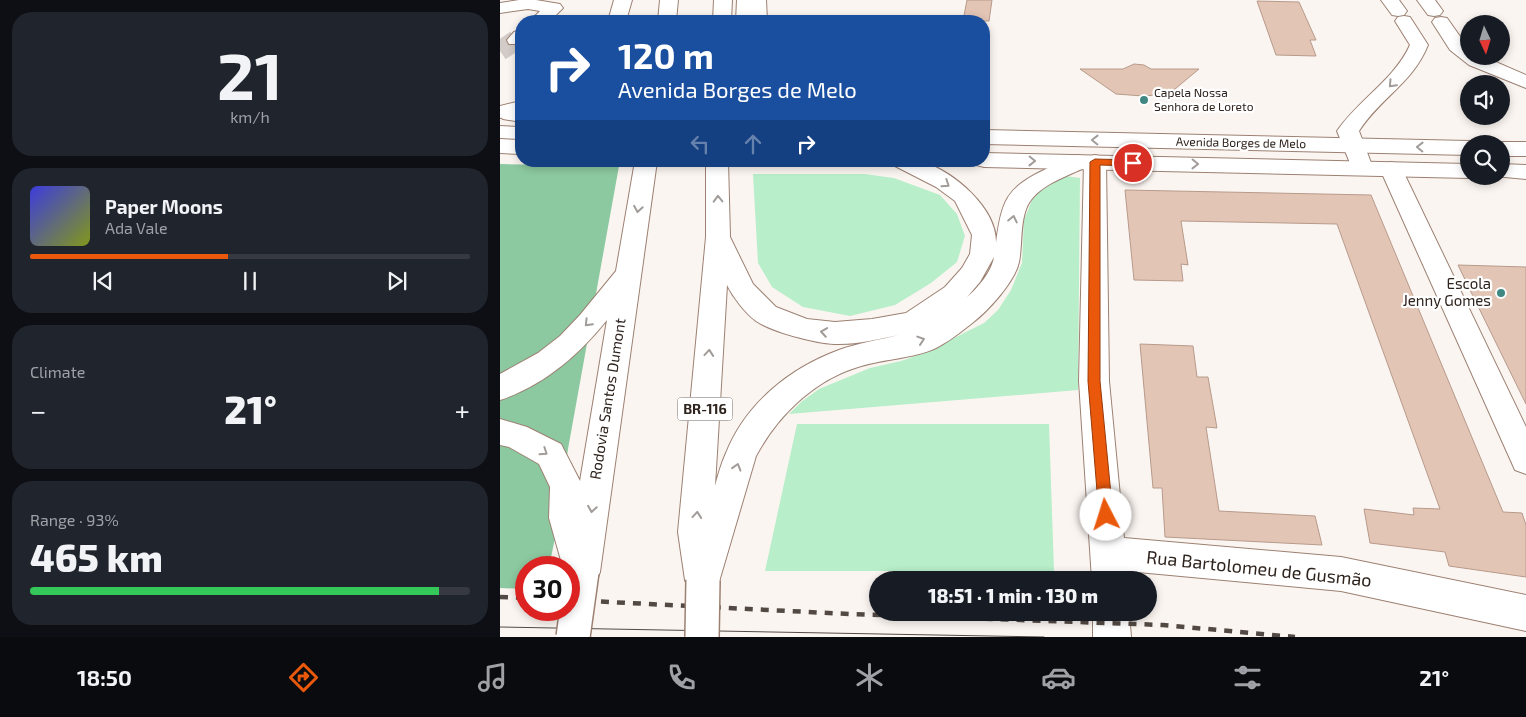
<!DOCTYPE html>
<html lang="en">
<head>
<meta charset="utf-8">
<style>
	:root { --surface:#171b24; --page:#20242c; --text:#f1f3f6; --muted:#9ea1a6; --line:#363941; --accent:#ea580c }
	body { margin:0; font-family:"Exo 2",sans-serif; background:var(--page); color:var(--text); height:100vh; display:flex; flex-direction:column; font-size:19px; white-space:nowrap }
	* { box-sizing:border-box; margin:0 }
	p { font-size:16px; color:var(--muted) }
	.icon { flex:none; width:28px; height:28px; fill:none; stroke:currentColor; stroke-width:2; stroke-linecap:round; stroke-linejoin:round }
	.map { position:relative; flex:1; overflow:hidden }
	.panel { display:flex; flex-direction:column; gap:12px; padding:12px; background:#0d0f14; width:500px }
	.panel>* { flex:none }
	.banner { position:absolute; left:15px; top:15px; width:475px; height:152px; border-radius:20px; box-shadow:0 2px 8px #0003; background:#1a4fa0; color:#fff; overflow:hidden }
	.needle { width:32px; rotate:176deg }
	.buttons { position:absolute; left:960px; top:15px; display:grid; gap:10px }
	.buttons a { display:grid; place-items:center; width:50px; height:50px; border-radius:50%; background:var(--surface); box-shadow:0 2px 8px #0003; font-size:25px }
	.speed { position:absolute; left:15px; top:556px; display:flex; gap:10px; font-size:25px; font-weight:700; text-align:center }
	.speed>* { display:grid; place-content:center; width:65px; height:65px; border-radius:50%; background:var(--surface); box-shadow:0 2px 8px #0003; line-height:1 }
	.speed .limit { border:8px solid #d22; background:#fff; color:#111 }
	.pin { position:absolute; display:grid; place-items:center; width:42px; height:42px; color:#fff; margin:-21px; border:2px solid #fff; border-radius:50%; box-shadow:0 1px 5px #0007 }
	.me { position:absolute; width:55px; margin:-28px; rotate:355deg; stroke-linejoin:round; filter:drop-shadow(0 0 4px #0008) }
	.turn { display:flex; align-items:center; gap:18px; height:105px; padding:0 20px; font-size:22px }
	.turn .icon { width:65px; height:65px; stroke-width:2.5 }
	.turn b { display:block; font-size:35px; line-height:42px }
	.lanes { display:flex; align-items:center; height:48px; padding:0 20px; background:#0003; justify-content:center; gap:25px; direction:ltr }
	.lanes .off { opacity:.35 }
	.big { font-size:38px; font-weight:800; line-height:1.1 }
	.panel .tile { flex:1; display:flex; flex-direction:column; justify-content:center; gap:8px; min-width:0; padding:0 18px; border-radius:20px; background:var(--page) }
	.panel .dial { align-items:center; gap:0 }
	.dial b { font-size:65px; line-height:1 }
	.song { display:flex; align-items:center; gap:15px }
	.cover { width:60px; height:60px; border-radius:8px; background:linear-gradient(135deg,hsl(240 70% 55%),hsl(70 70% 35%)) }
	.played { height:5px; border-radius:2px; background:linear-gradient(90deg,var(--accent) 45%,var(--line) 45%) }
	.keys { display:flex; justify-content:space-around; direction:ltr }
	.heat { display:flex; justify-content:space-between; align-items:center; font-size:28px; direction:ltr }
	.charge { height:8px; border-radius:4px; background:linear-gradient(90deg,#34c759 93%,var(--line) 0) }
	.trip { position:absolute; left:369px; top:571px; width:288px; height:50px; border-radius:25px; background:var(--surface); box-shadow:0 2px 8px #0003; font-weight:800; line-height:50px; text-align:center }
	.menu { display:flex; height:80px; justify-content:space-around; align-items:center; background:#090b0e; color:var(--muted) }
	.menu .icon { width:35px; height:35px }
	.menu .selected { color:var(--accent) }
	.menu b { font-size:22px; color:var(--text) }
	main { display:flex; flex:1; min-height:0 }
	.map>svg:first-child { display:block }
	.green { fill:#b8eec9 }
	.forest { fill:#8cc9a0 }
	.building { fill:#e3c5b5; stroke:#b79a8b }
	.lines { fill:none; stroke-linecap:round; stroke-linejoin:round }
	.minor-tunnel { stroke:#d2cbc7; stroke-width:20; stroke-dasharray:20 10; stroke-linecap:butt }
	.minor-casing { stroke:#9c8072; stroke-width:2 }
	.major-casing { stroke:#9c8072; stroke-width:2 }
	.highway-casing { stroke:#9c8072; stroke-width:2 }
	.minor { fill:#fff; fill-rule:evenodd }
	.major { fill:#fff; fill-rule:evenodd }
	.highway { fill:#fff; fill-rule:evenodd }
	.tram { stroke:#534944; stroke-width:1 }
	.rail { stroke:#534944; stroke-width:4.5; stroke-dasharray:8 8; stroke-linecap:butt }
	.highway-bridge-casing { stroke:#9c8072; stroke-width:36; stroke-linecap:butt }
	.highway-bridge { stroke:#fff; stroke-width:33 }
	.oneway { stroke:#a19c99 }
	.route { fill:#ea580c; stroke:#983908 }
	.poi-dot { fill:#418883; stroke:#fff; stroke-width:2 }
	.labels { text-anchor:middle; stroke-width:4.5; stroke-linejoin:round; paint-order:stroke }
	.far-poi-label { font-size:12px; fill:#2e231d; stroke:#fff; text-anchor:start }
	.far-street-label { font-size:12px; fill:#2e231d; stroke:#fff }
	.shield { fill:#fff; stroke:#6d6561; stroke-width:1 }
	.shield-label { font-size:14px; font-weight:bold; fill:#2e231d }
	.poi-label { font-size:15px; fill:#2e231d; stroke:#fff; text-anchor:end }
	.street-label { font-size:15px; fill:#2e231d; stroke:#fff }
	.near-street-label { font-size:18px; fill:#2e231d; stroke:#fff }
</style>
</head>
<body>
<main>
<section class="panel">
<div class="tile dial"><b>21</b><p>km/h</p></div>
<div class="tile">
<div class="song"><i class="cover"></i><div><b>Paper Moons</b><p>Ada Vale</p></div></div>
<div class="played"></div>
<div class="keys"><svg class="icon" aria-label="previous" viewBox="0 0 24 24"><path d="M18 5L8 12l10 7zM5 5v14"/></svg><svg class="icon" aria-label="pause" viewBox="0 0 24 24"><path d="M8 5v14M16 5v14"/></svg><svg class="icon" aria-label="next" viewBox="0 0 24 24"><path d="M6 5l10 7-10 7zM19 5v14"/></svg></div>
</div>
<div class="tile"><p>Climate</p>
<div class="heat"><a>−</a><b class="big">21°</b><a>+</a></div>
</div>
<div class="tile"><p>Range · 93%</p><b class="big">465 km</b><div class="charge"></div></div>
</section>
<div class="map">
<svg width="1026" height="637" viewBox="0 0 1026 637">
	<rect width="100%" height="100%" fill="#fbf5f1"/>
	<g class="green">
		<path d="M253,174H364L394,178L440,195L457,214L465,236L457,262L431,283L395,305L350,316L303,307L272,287L258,263Z"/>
		<path d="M565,176L580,178L578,390L289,414L301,402L319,389L370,368L401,361L424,353L484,323L498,310L511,290L522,263L524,220L534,195Z"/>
		<path d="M297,424H549L554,571H265Z"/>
	</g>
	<path class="forest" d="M0,164L119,166L68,449L55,538L49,567L26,568V589L0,588Z"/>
	<g class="building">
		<path d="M467,0H492L489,21H463Z"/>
		<path d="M757,1L799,2L816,40H810L816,56L776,55Z"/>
		<path d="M634,64L644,65L651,69H699L669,94L643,96L616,94L580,69H623Z"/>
		<path d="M625,190L871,195L1003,512L1022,513L1026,525V577L949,566L945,552L870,543L864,509L914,515L913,508L940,509L837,224L681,221L688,265L681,264L683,281L634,280Z"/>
		<path d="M958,265L1026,267V404L971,292Z"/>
		<path d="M640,344L693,346L697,377H708L717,428L706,427L719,511L815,516L822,545L665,537L662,488H653Z"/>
	</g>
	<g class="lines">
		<path class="minor-tunnel" d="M0,51L16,40"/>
		<g class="minor-casing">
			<g id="minor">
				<path d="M19,0H36L60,4L63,8L50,21H30L40,11L28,9L0,13V3Z"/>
				<path d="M237,0H255L254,21H236Z"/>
				<path d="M881,0H899L907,11L904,15L898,16L892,15Z"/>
				<path d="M917,0H935L943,11L940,15L934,16L928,15Z"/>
				<path d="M904,16L910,17L928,45C913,83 880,98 859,131L873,168L870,173L862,175L854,173L837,131C859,99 894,80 910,45L895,21L898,17Z"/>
				<path d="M941,17L947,18L964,42L969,46V56H982L1026,75V88L969,65L950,50L932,22L935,18Z"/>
				<path d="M21,30V44H9L7,40L14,32Z"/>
				<path d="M10,109L21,110V122L3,119L0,116L3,111Z"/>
				<path d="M595,155L603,157L606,162L609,381L624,538L841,557L1026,595V631L841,591L627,571L628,580H592L579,381L584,162L587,157Z"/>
				<path d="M891,162L899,164L902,169L1026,427V474L1015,470L880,169L883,164Z"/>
				<path d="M593,612H629L631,637H593Z"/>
			</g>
		</g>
		<g class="major-casing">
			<g id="major">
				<path d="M114,0H132L126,21H108Z"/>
				<path d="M21,101V113L0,118V106Z"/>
				<path d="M484,130L969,141L977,144H969V155L484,144Z"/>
				<path d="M0,139L21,140V154L0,153Z"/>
				<path d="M1001,142H1026V156H1001V144H995Z"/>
				<path d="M484,153L969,164V176H976L969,178L484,167L476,165L474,161H484Z"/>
				<path d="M1001,164L1026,165V179L994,176H1001Z"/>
			</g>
		</g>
		<g class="highway-casing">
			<g id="highway">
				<path d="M160,0H178L176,21H158Z"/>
				<path d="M214,0H232L231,21H213Z"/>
				<path d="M248,0H266L267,21H249Z"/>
				<path d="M0,126L21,127V139L0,138Z"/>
				<path d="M578,155L586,157L589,162L586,167C568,176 544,183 531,200C519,216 523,243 519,262C515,282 487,312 471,324C461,332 448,342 436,348C413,359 380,359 355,368C312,382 277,417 256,456L216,592L203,597L190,592L185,580L178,532L206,237V161H228L230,237L253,284L276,307L307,319L335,322L372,319L406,313L445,287L462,268L470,254L472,235L455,201L436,187L395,166L392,161C401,161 414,159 423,162C454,172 497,208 496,243C502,200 506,188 546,169C557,163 567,158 578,155ZM494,257C492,271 478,288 467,297L480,282ZM227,285C233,297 245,313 256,321C272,332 315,343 334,344C356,345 378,339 399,335C379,340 358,343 339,350C290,368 246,403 226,453C221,464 218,475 215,486Z"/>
				<path d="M135,161H157L100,572L95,584L82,589L69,583V568H64L62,564L49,518L50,487L39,464L9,447L0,445V419L27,427L61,444L80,481L107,320C79,355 43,386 0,400V374L38,353L60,336L80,315L116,271Z"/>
			</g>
		</g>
		<use href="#minor" class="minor"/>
		<use href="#major" class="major"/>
		<use href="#highway" class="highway"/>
		<path class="tram" d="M0,627L544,637"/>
		<g class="rail">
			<path d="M0,597L26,598"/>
			<path d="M69,600L349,614L663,625L795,637"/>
		</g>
		<g class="highway-bridge-casing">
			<g id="highway-bridge">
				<path d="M73,637L82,572"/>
				<path d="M202,637L203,580"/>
			</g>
		</g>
		<use href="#highway-bridge" class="highway-bridge"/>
	</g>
	<defs><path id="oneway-chevron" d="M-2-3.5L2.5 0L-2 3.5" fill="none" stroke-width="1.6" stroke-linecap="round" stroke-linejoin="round" transform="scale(1.25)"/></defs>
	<g class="oneway">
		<use href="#oneway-chevron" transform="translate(892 84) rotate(133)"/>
		<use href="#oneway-chevron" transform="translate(595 140) rotate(-179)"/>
		<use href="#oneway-chevron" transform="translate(920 147) rotate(-179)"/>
		<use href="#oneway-chevron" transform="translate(532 161) rotate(1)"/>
		<use href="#oneway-chevron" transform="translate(695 164) rotate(1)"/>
		<use href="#oneway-chevron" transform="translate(446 184) rotate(34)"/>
		<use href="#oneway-chevron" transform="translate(218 199) rotate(-91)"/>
		<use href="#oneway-chevron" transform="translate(138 209) rotate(99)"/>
		<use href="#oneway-chevron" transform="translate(513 219) rotate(-78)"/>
		<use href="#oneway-chevron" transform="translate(88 323) rotate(134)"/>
		<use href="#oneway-chevron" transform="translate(324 332) rotate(-171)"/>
		<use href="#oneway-chevron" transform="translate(421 340) rotate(-18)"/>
		<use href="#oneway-chevron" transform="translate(209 353) rotate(-85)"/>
		<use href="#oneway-chevron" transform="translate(44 452) rotate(34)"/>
		<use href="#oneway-chevron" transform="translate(237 467) rotate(-73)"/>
		<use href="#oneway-chevron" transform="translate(92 509) rotate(99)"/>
		<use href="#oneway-chevron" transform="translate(197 515) rotate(-85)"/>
	</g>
	<path class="route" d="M595,159L633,160L638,163L633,166L600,165V381L613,515L611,519L606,521L601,519L599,515L588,381L590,162Z"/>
	<g class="poi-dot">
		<circle cx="644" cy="100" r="5"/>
		<circle cx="1001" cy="293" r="5"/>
	</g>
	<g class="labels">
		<g class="far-poi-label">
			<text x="654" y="97">Capela Nossa<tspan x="654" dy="14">Senhora de Loreto</tspan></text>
		</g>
		<g class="far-street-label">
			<text transform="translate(741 143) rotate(1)" y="4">Avenida Borges de Melo</text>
		</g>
		<rect class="shield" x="177.5" y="397.5" width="55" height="23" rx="4"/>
		<g class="shield-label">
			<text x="205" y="414">BR-116</text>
		</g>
		<g class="poi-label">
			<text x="991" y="289">Escola<tspan x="991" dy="17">Jenny Gomes</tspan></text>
		</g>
		<g class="street-label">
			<text transform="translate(108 399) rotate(-81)" y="5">Rodovia Santos Dumont</text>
		</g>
		<g class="near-street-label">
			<text transform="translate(759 569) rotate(6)" y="6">Rua Bartolomeu de Gusmão</text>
		</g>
	</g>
</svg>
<div class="buttons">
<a><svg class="needle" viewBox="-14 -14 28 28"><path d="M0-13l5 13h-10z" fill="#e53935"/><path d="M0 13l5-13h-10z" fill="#9ea1a6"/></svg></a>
<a><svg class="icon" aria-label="sound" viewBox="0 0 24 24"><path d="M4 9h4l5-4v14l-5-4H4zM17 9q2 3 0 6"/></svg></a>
<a><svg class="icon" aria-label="search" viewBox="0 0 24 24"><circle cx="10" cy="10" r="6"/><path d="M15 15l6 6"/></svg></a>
</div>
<div class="speed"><div class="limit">30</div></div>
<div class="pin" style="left:633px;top:163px;background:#d93025"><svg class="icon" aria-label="arrive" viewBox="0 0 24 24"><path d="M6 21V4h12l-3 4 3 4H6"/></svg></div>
<svg class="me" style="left:606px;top:515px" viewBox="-20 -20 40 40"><circle r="19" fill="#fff"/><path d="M0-13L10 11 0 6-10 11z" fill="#ea580c"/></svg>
<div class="trip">18:51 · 1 min · 130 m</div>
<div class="banner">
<div class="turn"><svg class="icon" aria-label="right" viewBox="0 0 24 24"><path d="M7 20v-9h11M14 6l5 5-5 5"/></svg><div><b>120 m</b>Avenida Borges de Melo</div></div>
<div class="lanes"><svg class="icon off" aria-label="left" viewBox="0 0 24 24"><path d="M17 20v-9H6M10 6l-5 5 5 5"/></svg><svg class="icon off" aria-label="ahead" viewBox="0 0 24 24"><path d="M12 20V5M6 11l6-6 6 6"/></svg><svg class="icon" aria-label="right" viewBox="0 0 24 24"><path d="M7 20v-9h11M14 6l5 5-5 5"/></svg></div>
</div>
</div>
</main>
<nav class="menu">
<b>18:50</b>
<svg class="icon selected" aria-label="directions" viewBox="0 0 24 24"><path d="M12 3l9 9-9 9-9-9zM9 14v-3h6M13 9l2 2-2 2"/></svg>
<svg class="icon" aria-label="music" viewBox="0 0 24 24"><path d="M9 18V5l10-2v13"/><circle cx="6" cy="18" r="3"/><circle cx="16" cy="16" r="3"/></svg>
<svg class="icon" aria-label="phone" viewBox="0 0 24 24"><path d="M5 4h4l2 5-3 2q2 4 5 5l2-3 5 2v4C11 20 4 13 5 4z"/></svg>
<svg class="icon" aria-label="climate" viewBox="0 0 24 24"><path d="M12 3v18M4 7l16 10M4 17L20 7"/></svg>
<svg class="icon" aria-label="car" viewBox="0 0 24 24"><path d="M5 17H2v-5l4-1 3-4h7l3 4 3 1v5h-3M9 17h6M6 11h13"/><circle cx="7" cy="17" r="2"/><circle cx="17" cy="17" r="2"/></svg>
<svg class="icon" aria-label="filters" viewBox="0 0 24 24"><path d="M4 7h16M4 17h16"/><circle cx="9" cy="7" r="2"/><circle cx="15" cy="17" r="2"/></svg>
<b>21°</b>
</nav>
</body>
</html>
